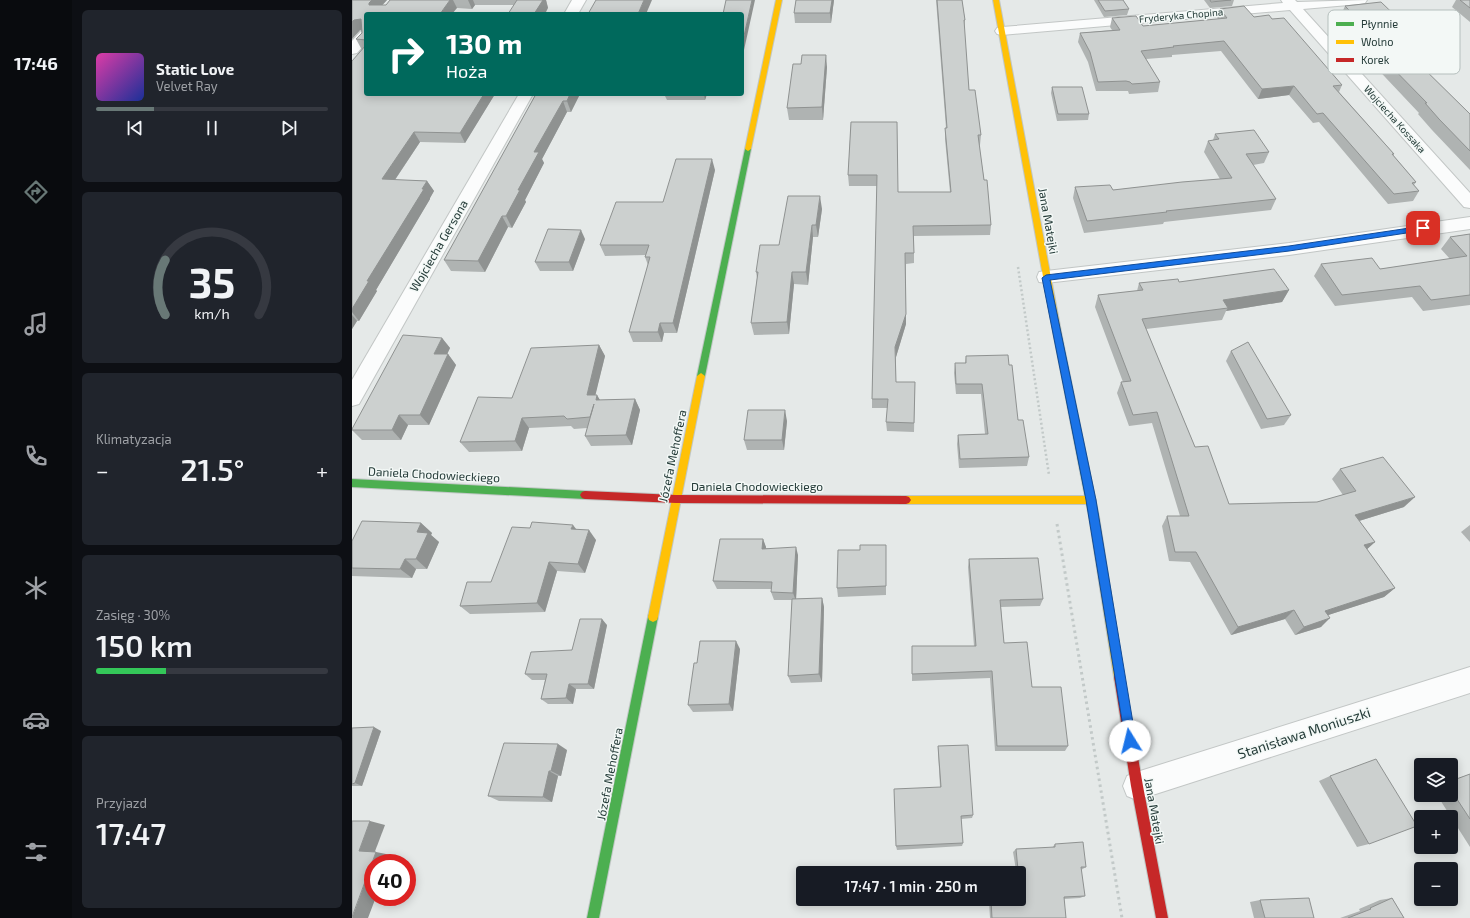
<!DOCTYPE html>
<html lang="pl">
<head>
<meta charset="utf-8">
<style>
	:root { --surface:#171b24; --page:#20242c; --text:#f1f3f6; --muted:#9ea1a6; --line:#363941; --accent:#687876 }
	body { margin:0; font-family:"Exo 2",sans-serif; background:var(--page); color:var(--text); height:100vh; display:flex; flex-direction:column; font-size:15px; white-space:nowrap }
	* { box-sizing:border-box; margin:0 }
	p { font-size:13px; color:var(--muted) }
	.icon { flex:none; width:22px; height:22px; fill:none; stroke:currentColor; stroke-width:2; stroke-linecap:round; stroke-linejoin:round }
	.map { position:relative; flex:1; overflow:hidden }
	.sheet { display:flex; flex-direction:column; gap:10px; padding:10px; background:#0d0f14; width:280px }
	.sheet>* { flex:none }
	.hud { position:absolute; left:12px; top:12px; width:380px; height:84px; border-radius:4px; box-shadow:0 2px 10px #0003; background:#00695c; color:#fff; overflow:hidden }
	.buttons { position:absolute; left:1062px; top:758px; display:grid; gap:8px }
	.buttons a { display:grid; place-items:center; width:44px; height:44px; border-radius:4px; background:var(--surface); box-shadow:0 2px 10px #0003; font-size:20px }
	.speed { position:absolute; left:12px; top:854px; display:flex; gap:8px; font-size:20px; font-weight:700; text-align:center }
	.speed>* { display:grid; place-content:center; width:52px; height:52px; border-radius:50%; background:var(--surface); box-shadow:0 2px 10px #0003; line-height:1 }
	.speed .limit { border:6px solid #d22; background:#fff; color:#111 }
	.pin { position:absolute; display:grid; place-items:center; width:34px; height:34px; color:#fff; margin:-17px; border-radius:8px; box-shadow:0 2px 6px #0006 }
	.me { position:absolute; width:44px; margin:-22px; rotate:351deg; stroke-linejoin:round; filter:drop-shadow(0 0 3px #0008) }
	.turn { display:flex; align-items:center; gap:14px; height:84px; padding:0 16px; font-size:18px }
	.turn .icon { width:52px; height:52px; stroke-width:2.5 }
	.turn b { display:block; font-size:28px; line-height:34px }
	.big { font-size:30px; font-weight:600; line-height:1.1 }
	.sheet .card { flex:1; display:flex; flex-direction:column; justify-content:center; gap:6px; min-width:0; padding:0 14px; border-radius:6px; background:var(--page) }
	.sheet .dial { align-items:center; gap:0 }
	.dial svg { height:104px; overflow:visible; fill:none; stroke:var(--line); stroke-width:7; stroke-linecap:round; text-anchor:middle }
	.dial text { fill:var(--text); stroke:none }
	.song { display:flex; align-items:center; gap:12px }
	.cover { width:48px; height:48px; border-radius:6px; background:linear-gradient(135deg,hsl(320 70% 55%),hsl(230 70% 35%)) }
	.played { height:4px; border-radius:2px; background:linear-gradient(90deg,var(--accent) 25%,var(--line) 25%) }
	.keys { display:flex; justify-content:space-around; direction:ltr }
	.heat { display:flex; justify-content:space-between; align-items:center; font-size:22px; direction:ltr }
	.charge { height:6px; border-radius:3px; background:linear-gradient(90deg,#34c759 30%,var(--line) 0) }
	.trip { position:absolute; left:444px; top:866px; width:230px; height:40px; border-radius:4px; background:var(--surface); box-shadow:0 2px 10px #0003; font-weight:600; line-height:40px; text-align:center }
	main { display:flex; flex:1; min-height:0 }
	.dock { display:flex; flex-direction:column; width:72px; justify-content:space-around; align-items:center; background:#090b0e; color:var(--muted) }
	.dock .icon { width:28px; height:28px }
	.dock .selected { color:var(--accent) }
	.dock b { font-size:18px; color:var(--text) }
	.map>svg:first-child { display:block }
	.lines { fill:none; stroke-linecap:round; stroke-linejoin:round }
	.street-casing { stroke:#c2c6c5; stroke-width:2 }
	.fast-casing { stroke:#c0c7c5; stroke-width:2 }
	.slow-casing { stroke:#c0c7c5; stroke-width:2 }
	.jam-casing { stroke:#c0c7c5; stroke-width:2 }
	.path-far1 { stroke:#c2c9c8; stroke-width:2.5; stroke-dasharray:2 2.5; stroke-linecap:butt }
	.path { stroke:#c2c9c8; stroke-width:3; stroke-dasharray:2.5 3.5; stroke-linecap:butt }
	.street { fill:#fbfcfc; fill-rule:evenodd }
	.fast { fill:#4caf50; fill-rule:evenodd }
	.slow { fill:#ffc107; fill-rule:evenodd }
	.jam { fill:#c62828; fill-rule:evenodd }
	.wall { fill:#afb3b2 }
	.shaded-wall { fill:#8f9291 }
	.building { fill:#ccd0cf; stroke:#8f9291 }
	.route { fill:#1a73e8; stroke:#114b97 }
	.labels { text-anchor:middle; stroke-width:3; stroke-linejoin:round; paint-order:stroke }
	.far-street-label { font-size:10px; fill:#243b38; stroke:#f3f8f6 }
	.street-label { font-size:12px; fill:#243b38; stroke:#f3f8f6 }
	.near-street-label { font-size:14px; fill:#243b38; stroke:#f3f8f6 }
	.key { fill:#f3f8f6; stroke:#b5bfbd; stroke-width:1 }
	.key-label { font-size:11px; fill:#243b38 }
</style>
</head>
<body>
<main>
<nav class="dock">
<b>17:46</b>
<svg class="icon selected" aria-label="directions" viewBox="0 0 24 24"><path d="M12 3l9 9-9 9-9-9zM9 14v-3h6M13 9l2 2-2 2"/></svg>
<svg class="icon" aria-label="music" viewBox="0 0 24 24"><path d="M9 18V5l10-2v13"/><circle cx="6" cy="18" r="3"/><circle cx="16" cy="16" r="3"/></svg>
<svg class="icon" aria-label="phone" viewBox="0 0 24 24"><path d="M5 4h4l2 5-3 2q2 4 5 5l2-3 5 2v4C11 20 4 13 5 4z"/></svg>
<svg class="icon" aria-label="climate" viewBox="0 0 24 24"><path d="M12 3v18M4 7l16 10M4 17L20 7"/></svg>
<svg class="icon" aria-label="car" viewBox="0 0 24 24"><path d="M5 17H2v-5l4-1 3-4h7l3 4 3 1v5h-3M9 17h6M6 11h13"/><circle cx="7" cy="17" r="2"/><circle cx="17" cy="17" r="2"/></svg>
<svg class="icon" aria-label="filters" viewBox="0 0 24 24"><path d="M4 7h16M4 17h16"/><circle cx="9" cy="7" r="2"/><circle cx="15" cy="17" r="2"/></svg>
</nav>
<section class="sheet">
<div class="card">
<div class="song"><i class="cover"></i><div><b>Static Love</b><p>Velvet Ray</p></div></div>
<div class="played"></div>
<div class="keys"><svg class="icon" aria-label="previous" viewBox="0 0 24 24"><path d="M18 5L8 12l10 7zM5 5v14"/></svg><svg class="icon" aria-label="pause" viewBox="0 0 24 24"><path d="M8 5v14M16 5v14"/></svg><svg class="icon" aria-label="next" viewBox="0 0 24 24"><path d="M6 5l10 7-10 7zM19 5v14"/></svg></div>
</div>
<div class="card dial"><svg viewBox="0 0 100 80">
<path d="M14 69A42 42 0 1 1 86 69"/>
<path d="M14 69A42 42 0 0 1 14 27" stroke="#687876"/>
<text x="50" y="56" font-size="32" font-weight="700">35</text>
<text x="50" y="72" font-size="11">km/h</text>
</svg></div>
<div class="card"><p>Klimatyzacja</p>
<div class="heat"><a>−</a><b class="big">21.5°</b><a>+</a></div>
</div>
<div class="card"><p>Zasięg · 30%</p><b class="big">150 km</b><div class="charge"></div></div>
<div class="card"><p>Przyjazd</p><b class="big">17:47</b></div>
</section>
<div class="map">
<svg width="1118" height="918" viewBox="0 0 1118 918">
	<rect width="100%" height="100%" fill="#e5e9e8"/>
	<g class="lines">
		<g class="street-casing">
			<g id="street">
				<path d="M220,0H234L226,14H212Z"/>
				<path d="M929,0H943L945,2L1015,0L1013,3L1008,4L951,9L1118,193V208L1112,207L938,10L650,35L645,34L643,31L645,28L650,27L931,3Z"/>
				<path d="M14,30V43L5,53L0,54V41L9,31Z"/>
				<path d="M167,94H181L7,404L0,406V380Z"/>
				<path d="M1118,217V229L937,255L694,283L687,282L685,277L687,272L694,271L937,243Z"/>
				<path d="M1118,667V693L785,800L775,796L771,786L775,776L785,772Z"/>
			</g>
		</g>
		<g class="fast-casing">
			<g id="fast">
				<path d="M396,147L399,149L353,376L349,379L345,376L393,149Z"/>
				<path d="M706,334L710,337L747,517L745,520L742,521L739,520L737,517L702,337Z"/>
				<path d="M0,479L233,491L236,492L238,495L236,498L233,499L0,487Z"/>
				<path d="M301,612L305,614L306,617L247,918H235L296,617L297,614Z"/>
			</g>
		</g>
		<g class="slow-casing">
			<g id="slow">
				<path d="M424,0H430L399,149L396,151L393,149Z"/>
				<path d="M641,0H647L710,337L706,340L702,337Z"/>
				<path d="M349,373L353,376L306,617L305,620L301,622L297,620L296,617L345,376Z"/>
				<path d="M554,496H739L742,497L744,500L742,503L739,504H554L551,503L549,500L551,497Z"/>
				<path d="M742,513L745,514L747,517L772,677L771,681L767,682L763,681L762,677L737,517L739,514Z"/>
			</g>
		</g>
		<g class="jam-casing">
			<g id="jam">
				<path d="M233,491L324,495L554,496L557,497L559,500L557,503L554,504L324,503L233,499L230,498L228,495L230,492Z"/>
				<path d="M767,672L771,673L772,677L791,786L816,918H804L779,786L762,677L763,673Z"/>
			</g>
		</g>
		<path class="path-far1" d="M666,267L697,475"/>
		<path class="path" d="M705,524L770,918"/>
		<use href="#street" class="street"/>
		<use href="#fast" class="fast"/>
		<use href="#slow" class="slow"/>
		<use href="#jam" class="jam"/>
	</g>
	<g class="wall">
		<path d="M0,0H35L30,5H34L38,0H194L196,8L161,5H123L120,9L105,8L14,14V94H143L113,143L68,142L43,180L75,181L82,191L78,198V199L24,290L25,291L7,321H5L0,329V61L10,50L4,39L10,33L9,30H8L0,39Z"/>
		<path d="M444,0H482L479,23H443L442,13Z"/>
		<path d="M584,0H610L613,20L612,29L617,90L629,135L628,145H627L639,225L638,235L562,236V263L554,264V324L544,357V382H563L562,432L535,431L534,422L536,408H520V399L525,186H497L496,175L499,122L546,192H598L593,139V128H594Z"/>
		<path d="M742,0H771L777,9L775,15L752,17Z"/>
		<path d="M852,0H882L880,6L858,8Z"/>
		<path d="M1104,0H1118V22L1100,7Z"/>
		<path d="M993,6L1081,52L1075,63L1067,64L1118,114V170L1080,130L1066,114L1067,113L1017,60L1020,54L992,24L993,21L988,17Z"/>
		<path d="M868,9L902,17L920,19L990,85L987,92L1042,154L1041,155L1064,182L1062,185L1067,191L1061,201L1036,204L967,122L961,123L937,95L906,99L869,51L820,55V57L794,59L808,82L806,92L777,94L776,91H744L736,62L726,42L728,33L760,30L758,27L760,18L791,26L866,19L865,18Z"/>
		<path d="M449,64L475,67L471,120H437L435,108Z"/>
		<path d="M700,87L737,114L736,120L705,121L699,93Z"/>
		<path d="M184,94H228L219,112H215L190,159L192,163L173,200L174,202L160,228L156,227L133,272L99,271L92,260Z"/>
		<path d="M312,94H355L353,100H315Z"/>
		<path d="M863,134L917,152L912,163L901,165L924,199L919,210L812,222L811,224L732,233L721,198L723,187L761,190L868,179L852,152L856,141L861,140Z"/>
		<path d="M363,170L325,333H312L310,342H281L277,332L296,265L293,257L294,255L253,256L248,245L311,202Z"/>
		<path d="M470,209L466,237H461L456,285L442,284L437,334L402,335L399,323L405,278L404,272L427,245Z"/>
		<path d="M1118,234V305L1071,311L1060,297L983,306L962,276L969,264L1028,269L1098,259L1089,249L1098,237Z"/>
		<path d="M233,239L221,271H188L183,262Z"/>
		<path d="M827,282L937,290L930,302L874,311L870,320L794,329L843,447L877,504L965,502L991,495L980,479L988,469L1052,507L1007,521L1023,542L1015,549L1043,588L1032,597L976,615L969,627L943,635L933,619L879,635L838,562L817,561L810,526L815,516H828L800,423L777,426L765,393L769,382H771L743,307L746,295L785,291L787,283Z"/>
		<path d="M90,338L98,348L95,354H96L104,365L77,425H56L49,440H10L0,430V429Z"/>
		<path d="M247,345L253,356L243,395L248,400L283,399L288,410L280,445L239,446L233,436L235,428L222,429L219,426L177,428L170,451L117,452L108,442L160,398Z"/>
		<path d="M879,351L939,415L932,425L909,429L874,361Z"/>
		<path d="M614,356L666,420L677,457L675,466L607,468L605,444L606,435L633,434L629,394H604L602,373L603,363H613Z"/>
		<path d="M435,421L432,450H395L392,440Z"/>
		<path d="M69,523L80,533L79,535L87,542L75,569H64L60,578L0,576V541Z"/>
		<path d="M1118,525V542L1109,532Z"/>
		<path d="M224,530L244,540L233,573L205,571L193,612L118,614L108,606Z"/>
		<path d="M411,539L414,548L446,555L444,599L470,598L472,607L470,682L439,683L436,676L440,600H422L419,592V589H365L361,581Z"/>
		<path d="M534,545V595L486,597L485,588L508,550Z"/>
		<path d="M617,559L691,599L688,606L649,607L652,643L680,687L716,746L713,751H643L638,678L560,681V646H622L616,567Z"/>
		<path d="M255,625L242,689H224L221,704H196L189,699L193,680H180L173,674L220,650Z"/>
		<path d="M388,649L381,711L341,712L336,705L345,663Z"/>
		<path d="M0,728L29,731L10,786H0Z"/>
		<path d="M586,746L621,815L620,818L609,819L611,843L610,846L545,850L544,846L588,787L586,751Z"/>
		<path d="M215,750L209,776H206L200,802L147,801L136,796Z"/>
		<path d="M1118,774V847L1085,795H1099V781Z"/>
		<path d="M978,776L1017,844L1005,847L967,781Z"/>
		<path d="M703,844L734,867L729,870L733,896L728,898L712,899L714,918H638L637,901L639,900L667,899V873H658L661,870H664L661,852L664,849L700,848Z"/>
		<path d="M1040,898L1052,918H988L1008,911L1007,909L1028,900Z"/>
		<path d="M908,900L962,918H902L898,902Z"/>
	</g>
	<g class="shaded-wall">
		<path d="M20,0H35L23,13L17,5V3Z"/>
		<path d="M98,0H101L105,8L100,14H88Z"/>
		<path d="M116,0H121L123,5L120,9Z"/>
		<path d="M187,0H194L196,8L193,14H182Z"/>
		<path d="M292,0H300L294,14H286Z"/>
		<path d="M400,0H403L390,59V45Z"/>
		<path d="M480,0H482L479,23L478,13Z"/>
		<path d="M9,19L14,29L8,30L0,39V22L2,20Z"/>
		<path d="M474,55L475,67L471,120L470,107Z"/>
		<path d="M942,86L937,95L906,99L910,89Z"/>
		<path d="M132,94H143L113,143L108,133Z"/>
		<path d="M218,94H228L219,112L215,101Z"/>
		<path d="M352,94H355L353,100Z"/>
		<path d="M211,101L215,112L190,159L192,163L173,200L174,202L160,228L154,216L182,152Z"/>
		<path d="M62,132L68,142L36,190L30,179Z"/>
		<path d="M360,159L363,170L325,333L321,323Z"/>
		<path d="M75,181L82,191L78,198V199L24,290L25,291L7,321L0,312V309L15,281Z"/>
		<path d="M468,196L470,209L466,237L464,225Z"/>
		<path d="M150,216L156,227L133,272L126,261Z"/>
		<path d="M460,225L461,237L456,285L454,272Z"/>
		<path d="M229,230L233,239L221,271L217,262Z"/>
		<path d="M440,272L442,284L437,334L435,322Z"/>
		<path d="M937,290L930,302L874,311L876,308L871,300Z"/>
		<path d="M554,314V324L544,357L543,347Z"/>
		<path d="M0,315L5,321L0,329Z"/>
		<path d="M308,323L312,333L310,342L306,332Z"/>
		<path d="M90,338L98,348L90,365L82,354Z"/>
		<path d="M247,345L253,356L241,405L235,395Z"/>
		<path d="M96,354L104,365L77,425L68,415Z"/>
		<path d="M245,395L251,405L244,400Z"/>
		<path d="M283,399L288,410L280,445L274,435Z"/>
		<path d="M433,410L435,421L432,450L430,440Z"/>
		<path d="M47,415L56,425L49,440L40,430Z"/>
		<path d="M170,418L177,428L170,451L163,441Z"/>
		<path d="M1063,497L1052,507L994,525L1003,515Z"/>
		<path d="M69,523L80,533L79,535L87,542L75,569L64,559L65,532Z"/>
		<path d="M221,525L228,534L219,529Z"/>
		<path d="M237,530L244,540L233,573L226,564Z"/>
		<path d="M411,539L414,547L413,556L410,549Z"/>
		<path d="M1023,542L1013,551L1012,545Z"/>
		<path d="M444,547L446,555L444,601L441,593Z"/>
		<path d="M53,559L64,569L60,578L48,569Z"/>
		<path d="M197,562L205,571L193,612L185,603Z"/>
		<path d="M1043,588L1032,597L964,619L973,611Z"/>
		<path d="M470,598L472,607L470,682L467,674Z"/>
		<path d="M942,610L933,619L879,635L886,627Z"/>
		<path d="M978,618L969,627L943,635L952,627Z"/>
		<path d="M250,619L255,625L242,689L236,684Z"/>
		<path d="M384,641L388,649L381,711L377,704Z"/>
		<path d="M217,684L224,689L221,704L214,698Z"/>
		<path d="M22,727L29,731L10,786L3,783Z"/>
		<path d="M206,744L215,750L209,776L199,771Z"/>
		<path d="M197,771L206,776L200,802L191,797Z"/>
		<path d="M18,821L33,825L22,854L7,851Z"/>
		<path d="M24,852L39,855L36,863H21V897H24L16,918H0Z"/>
	</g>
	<g class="building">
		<path d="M0,0H20L17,3V5H34L38,0H98L88,14H14V40L4,39L10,33L9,19L2,20L0,22Z"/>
		<path d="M165,0H191L182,14H156Z"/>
		<path d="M244,0H292L286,14H236Z"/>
		<path d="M374,0H400L390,45V14H371Z"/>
		<path d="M444,0H480L478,13H442Z"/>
		<path d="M585,0H610L613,20H612L617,90H623L629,135H626L632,180H635L639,225L561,226L562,253H553L554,314L543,347L544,382H563L562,423L534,422L536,399H520L525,175H496L499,122H545L546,192H599L593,128H595Z"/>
		<path d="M746,0H771L777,9L753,11Z"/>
		<path d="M858,0H879L859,2Z"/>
		<path d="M1108,0H1118V8Z"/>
		<path d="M1029,2L1081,52L1058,55L1118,114V151L1087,119L1073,103H1075L1022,49L1030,48L997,13H1000L993,6Z"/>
		<path d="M892,6L902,17L917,15L920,19L932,18L990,85L981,86L1042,154H1040L1064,182L1060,183L1067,191L1042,194L971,113L965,114L942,86L910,89L872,41L821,46L822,47L789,51L808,82L780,84L778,82L774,81L746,82L738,52L728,33L768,30L760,18L784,16L791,26L875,18L868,9Z"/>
		<path d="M14,45V94H132L108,133L62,132L30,179L75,181L70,189H72L15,281H17L0,309V61Z"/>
		<path d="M450,55H474L470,107L435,108L441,64H449Z"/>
		<path d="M700,87H730L737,114H706Z"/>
		<path d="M184,94H218L215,101H211L182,152H187L166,190H168L154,216H150L126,261L92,260Z"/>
		<path d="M902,130L917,152L894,154L924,199L814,211L815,212L735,221L723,187L758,185L761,190L830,182L880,178L856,141L867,139L863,134Z"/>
		<path d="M324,159H360L321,323H308L306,332H277L298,257H293L297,245H248L264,202H311Z"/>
		<path d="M436,196H468L464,225H460L454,272H440L435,322L399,323L406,272H404L408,245H427Z"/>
		<path d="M196,229L229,230L217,262H183Z"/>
		<path d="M1118,234V295L1079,300L1068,286L990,295L969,264L1020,258L1028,269L1115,256L1098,237Z"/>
		<path d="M922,269L937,290L871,300L876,308L790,319L843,447L856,446L877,504L965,502L1004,491L988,469L1031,457L1063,497L1003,515L1023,542L1012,545L1043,588L973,611L978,618L952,627L942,610L886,627L844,552H823L815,516H837L805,412L781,415L769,382L779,381L746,295L791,290L787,283L826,279L827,282Z"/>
		<path d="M51,335L90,338L82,354H96L68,415H47L40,430H0V429Z"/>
		<path d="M896,342L939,415L915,419L879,351Z"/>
		<path d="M247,345L235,395H245L244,400L283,399L274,435L233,436L242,404L238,417L215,419L212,416L170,418L163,441L108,442L126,397L160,398L179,348Z"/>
		<path d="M656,355L657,365H660L666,420H671L677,457L608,459L606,435L636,434L630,384H604L603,363H614V356Z"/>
		<path d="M396,410H433L430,440H392Z"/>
		<path d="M10,521L69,523L65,532L76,533L64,559H53L48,569L0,568V541Z"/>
		<path d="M180,522L221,525L219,529L237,530L226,564L197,562L185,603L108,606L115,582H139L160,527L178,528Z"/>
		<path d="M368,539H411L410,549L444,547L441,593L419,592L420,582L361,581Z"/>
		<path d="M508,545H534V586L485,588L486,550H508Z"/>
		<path d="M686,558L691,599L648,600L652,643L675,642L680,687H709L716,746H645L640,671L560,674V646H624L617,559Z"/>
		<path d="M470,598L467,674L436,676L440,599Z"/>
		<path d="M228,619H250L236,684H217L214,698L189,699L195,674H173L179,652L220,650Z"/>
		<path d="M348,641H384L377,704L336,705L342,663H345Z"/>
		<path d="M22,727L3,783L0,784V728Z"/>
		<path d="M152,743L206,744L199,771H197L191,797L136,796Z"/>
		<path d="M616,745L621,815L609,816L611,843L544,846L542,789L589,787L586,746Z"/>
		<path d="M1024,759L1065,826L1017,844L978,776Z"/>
		<path d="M1118,774V819L1099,790V781Z"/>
		<path d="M0,821H18L7,851L24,852L0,917Z"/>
		<path d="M731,842L734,867H729L733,896L712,897L714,918H640L639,900L667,899V873H661V870H666L664,849L703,847V844Z"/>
		<path d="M957,898L962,918H913L908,900Z"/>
		<path d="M1040,898L1052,918H996L1019,909L1018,908Z"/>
	</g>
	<path class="route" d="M1071,226L1075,228L1074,230L937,251L698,280L744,500L784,741L782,745L778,746L774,745L734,500L690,278L694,275L937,246Z"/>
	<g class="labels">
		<g class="far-street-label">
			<text transform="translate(829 15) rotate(-5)" y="4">Fryderyka Chopina</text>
			<text transform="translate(1043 119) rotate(48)" y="4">Wojciecha Kossaka</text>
		</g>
		<g class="street-label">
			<text transform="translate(696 221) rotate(80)" y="4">Jana Matejki</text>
			<text transform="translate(87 246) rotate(-60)" y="4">Wojciecha Gersona</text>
			<text transform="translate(321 456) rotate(-78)" y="4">Józefa Mehoffera</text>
			<text transform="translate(82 475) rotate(3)" y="4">Daniela Chodowieckiego</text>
			<text x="405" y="491">Daniela Chodowieckiego</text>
			<text transform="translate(258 774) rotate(-79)" y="4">Józefa Mehoffera</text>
			<text transform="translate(802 811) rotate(80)" y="4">Jana Matejki</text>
		</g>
		<g class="near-street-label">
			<text transform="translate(952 733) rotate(-18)" y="5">Stanisława Moniuszki</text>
		</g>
	</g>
	<rect x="976" y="10" width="132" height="64" rx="6" class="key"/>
	<rect x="984" y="22" width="18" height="4" fill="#4caf50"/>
	<rect x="984" y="40" width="18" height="4" fill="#ffc107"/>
	<rect x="984" y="58" width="18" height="4" fill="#c62828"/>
	<g class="key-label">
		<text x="1009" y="28">Płynnie</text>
		<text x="1009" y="46">Wolno</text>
		<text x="1009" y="64">Korek</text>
	</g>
</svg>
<div class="buttons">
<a><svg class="icon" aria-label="layers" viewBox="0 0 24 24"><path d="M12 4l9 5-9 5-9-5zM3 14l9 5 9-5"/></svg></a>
<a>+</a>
<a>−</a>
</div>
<div class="speed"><div class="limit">40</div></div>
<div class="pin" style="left:1071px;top:228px;background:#d93025"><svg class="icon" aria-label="arrive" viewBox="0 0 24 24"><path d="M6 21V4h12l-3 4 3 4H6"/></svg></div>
<svg class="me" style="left:778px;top:741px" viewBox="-20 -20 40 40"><circle r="19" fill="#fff"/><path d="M0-13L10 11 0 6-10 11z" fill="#1a73e8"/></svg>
<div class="trip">17:47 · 1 min · 250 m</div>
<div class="hud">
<div class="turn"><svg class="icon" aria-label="right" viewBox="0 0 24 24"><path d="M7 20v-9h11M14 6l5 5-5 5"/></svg><div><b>130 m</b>Hoża</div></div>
</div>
</div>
</main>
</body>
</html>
